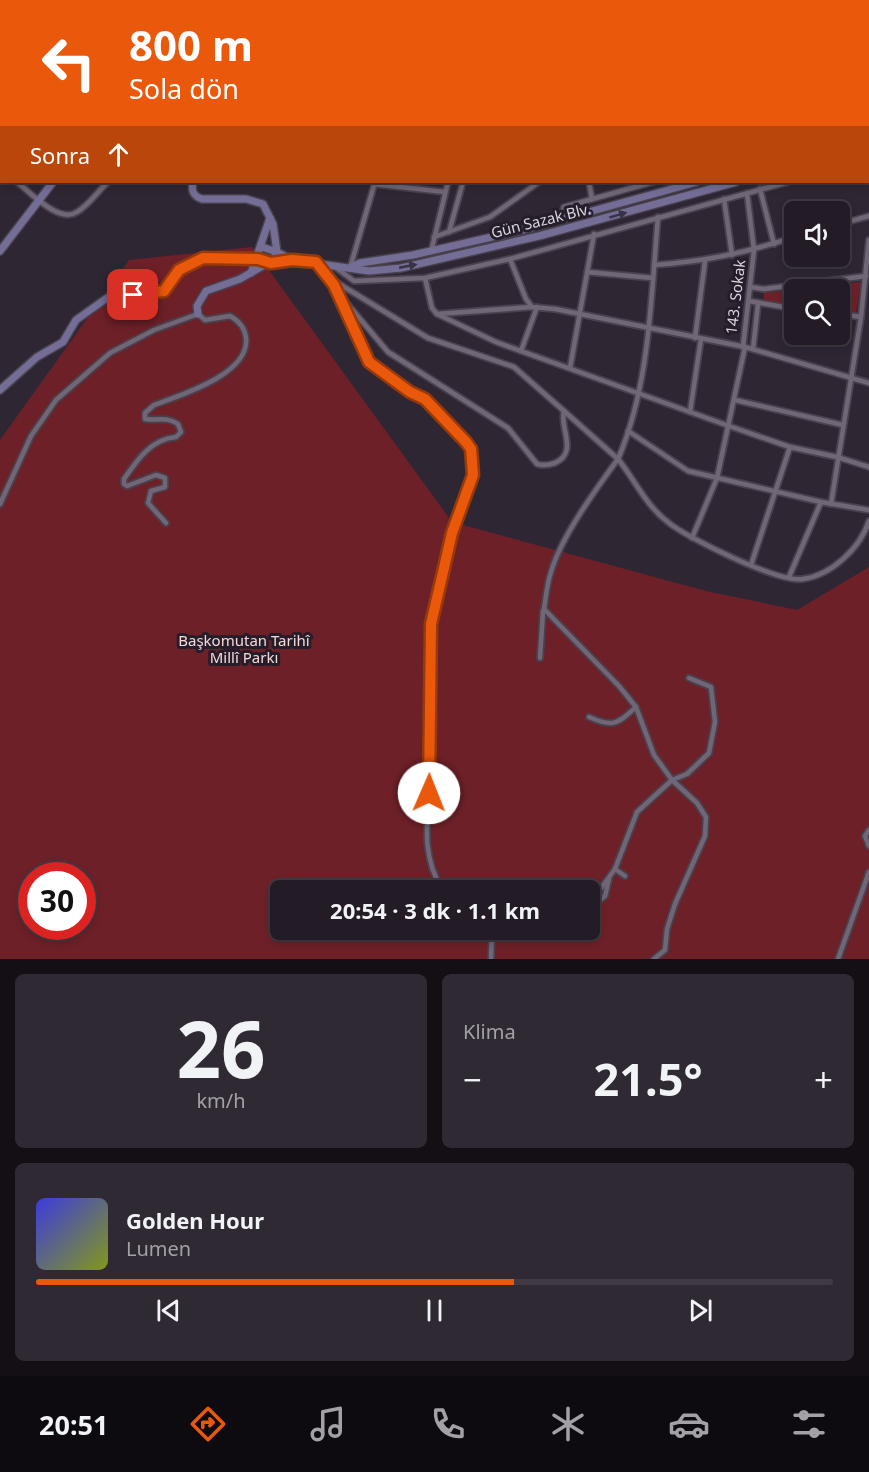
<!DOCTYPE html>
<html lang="tr">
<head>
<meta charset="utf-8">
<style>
	:root { --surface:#231c27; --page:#2f2933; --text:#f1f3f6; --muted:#a3a1a7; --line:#403a44; --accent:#ea580c }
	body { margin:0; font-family:"Noto Sans",sans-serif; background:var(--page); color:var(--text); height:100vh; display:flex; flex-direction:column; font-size:22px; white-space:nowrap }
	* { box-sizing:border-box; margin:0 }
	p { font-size:20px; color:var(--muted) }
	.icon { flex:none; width:33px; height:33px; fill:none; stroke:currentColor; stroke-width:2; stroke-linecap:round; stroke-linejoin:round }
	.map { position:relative; height:959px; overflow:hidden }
	.drawer { display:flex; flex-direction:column; gap:15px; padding:15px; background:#130f15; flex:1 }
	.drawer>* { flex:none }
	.hud { position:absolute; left:0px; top:0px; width:870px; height:183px; box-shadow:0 3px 9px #0003,0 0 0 2px var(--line); background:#ea580c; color:#fff; overflow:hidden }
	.tools { position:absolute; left:784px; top:201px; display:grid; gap:12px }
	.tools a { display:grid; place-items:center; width:66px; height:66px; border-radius:9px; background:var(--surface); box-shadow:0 3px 9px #0003,0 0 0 2px var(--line); font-size:30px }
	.speed { position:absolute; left:18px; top:862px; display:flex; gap:12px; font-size:30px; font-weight:700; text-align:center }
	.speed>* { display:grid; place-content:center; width:78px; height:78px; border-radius:50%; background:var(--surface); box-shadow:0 3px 9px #0003,0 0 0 2px var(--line); line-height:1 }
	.speed .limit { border:9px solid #d22; background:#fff; color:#111 }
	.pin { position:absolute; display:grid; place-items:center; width:51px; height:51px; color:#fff; margin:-26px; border-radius:12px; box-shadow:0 3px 9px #0006 }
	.me { position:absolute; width:66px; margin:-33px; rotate:1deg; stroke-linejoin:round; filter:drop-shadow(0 0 4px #0008) }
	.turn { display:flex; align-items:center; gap:21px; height:126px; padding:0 30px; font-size:27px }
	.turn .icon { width:78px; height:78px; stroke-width:2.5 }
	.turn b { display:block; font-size:42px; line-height:51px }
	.then { display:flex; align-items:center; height:57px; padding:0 30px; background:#0003; gap:12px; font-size:22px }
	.big { font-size:45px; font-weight:700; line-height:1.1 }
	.drawer .card { flex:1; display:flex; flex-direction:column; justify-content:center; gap:9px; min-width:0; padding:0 21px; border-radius:9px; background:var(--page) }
	.drawer .dial { align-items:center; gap:0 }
	.dial b { font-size:78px; line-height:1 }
	.song { display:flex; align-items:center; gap:18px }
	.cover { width:72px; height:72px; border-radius:9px; background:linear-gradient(135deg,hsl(240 70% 55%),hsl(70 70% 35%)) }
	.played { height:6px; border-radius:3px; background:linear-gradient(90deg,var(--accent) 60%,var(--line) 60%) }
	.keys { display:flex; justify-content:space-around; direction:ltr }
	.heat { display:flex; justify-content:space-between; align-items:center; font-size:33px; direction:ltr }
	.drawer .tiles { flex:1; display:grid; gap:15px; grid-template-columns:1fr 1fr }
	.card:last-child { grid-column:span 2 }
	.trip { position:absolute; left:270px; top:880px; width:330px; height:60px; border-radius:9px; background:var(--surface); box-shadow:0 3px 9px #0003,0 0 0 2px var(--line); font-weight:700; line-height:60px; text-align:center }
	.tab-bar { display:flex; height:96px; justify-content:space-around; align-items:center; background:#0e0b10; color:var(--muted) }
	.tab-bar .icon { width:42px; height:42px }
	.tab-bar .current { color:var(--accent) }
	.tab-bar b { font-size:27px; color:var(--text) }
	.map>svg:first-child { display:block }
	.green { fill:#6e2028; fill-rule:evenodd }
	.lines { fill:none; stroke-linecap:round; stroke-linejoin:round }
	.secondary-tunnel { stroke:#48404d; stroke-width:7; stroke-dasharray:7 3.5; stroke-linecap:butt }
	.street-casing { stroke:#49424e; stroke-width:8 }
	.secondary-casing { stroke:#49424e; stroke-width:10 }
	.primary-casing { stroke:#49424e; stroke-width:10 }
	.street { stroke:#706676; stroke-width:4.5 }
	.secondary { stroke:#746e97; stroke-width:7 }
	.primary { stroke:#7776b8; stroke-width:8 }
	.oneway { fill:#393145 }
	.route-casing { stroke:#983908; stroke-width:15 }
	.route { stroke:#ea580c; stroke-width:10 }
	.labels { text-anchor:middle; stroke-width:6; stroke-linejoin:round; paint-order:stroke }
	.street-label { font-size:15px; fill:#d9d4dd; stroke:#251d2a }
	.park-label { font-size:15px; fill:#f5d8d8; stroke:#251d2a }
</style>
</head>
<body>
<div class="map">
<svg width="869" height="959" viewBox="0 0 869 959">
	<rect width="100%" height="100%" fill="#2f2634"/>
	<g class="green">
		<path d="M252,247L452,522L706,591L797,610L869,567V959H0V440L129,260ZM32,876H82V927H32ZM280,891H590V930H280Z"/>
		<path d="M861,282L856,313L840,312V290L797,289Z"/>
		<path d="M795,290V306L764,303V293Z"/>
	</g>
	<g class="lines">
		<path class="secondary-tunnel" d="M33,2L38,0"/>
		<g class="street-casing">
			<g id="street">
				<path d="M129,0L132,2"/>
				<path d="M595,0L597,2"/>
				<path d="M792,0L794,2"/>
				<path d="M146,2L148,0"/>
				<path d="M532,2L534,0"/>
				<path d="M633,2L635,0"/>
				<path d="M739,2L741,0"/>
				<path d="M828,2L829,0"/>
				<path d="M868,44H869"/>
				<path d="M868,60L869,59"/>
				<path d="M868,160H869"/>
				<path d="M0,169L2,170"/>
				<path d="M0,180L2,178"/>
				<path d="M17,182C30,192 59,224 77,212C89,205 98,191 108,182"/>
				<path d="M589,182L592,199"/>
				<path d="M374,184L445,192"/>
				<path d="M760,189L774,244"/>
				<path d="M724,199L732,255"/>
				<path d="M658,217C651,296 650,385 618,459C635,480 646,506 669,523C689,539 779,583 803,579C832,575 860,548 869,521"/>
				<path d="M561,220L564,207L653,182"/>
				<path d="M840,224L869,216"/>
				<path d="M449,232L463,182"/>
				<path d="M434,237L490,217L539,182"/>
				<path d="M431,252L448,182"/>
				<path d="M510,259L526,299L532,307"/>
				<path d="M317,264L334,285L369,362L410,392L425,399L457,430L471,449L473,475L452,533L431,624L429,793C426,829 423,859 443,891"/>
				<path d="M654,265C708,261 743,253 795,237"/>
				<path d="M335,267L354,281L425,278L510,259L788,182"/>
				<path d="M350,268L375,182"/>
				<path d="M587,272L653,278"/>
				<path d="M425,278L432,308L437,314L532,307L555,309L745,347L869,383"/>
				<path d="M331,279L428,338L514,367L564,411C559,428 579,452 555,463C549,465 543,466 537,464L508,428L388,352L339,294"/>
				<path d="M750,287L764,289L866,276"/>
				<path d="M749,301L795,309"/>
				<path d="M437,314L496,342L729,426L790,447L837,457L869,467"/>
				<path d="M840,314L861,317"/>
				<path d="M695,338L705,261"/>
				<path d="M743,347L754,250L747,193"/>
				<path d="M753,349L758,304"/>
				<path d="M521,351L537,307"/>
				<path d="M570,368L594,234"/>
				<path d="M735,400L843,425"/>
				<path d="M564,411L618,459C596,489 561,537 551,572C547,583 546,597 544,609L619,686L636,707L654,755L672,780L697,803L706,817L705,836L675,904L667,929L665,950L654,959"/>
				<path d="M690,412L701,339"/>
				<path d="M628,431L688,471L821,502L869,510"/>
				<path d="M0,504L31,436L56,400L110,353L154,330L198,314L205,320L230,316C239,321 245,328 246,338C250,374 181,395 154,405L145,413V419C158,421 166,416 178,424L181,432L176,437C151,439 137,460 124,479V484L127,486L156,475L165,478V487L151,491L148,503L166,523"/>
				<path d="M831,504L861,317L869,240"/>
				<path d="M692,538L717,478L745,347"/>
				<path d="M751,565L790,447"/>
				<path d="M789,577L821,502"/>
				<path d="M540,658L543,611"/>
				<path d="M589,717C614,728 617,724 636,707"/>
				<path d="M869,830L865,836L869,846"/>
				<path d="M615,869L625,876"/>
				<path d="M600,900L599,891L615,869L637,812L672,780L687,774L709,753L715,722L711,687L689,678"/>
				<path d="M600,900L605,896L609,879"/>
				<path d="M491,959L492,930"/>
				<path d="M838,959L869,872"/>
			</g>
		</g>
		<g class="secondary-casing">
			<g id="secondary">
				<path d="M29,0V2"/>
				<path d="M318,0V2"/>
				<path d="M10,2L15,0"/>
				<path d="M204,2L205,0"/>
				<path d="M0,3H2"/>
				<path d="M0,15H2"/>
				<path d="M868,133L869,132"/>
				<path d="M868,147L869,146"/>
				<path d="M193,182C191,191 193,196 202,199H246L263,204L273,224L277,252L292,260"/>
				<path d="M0,251L53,182"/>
				<path d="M350,268L360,263L413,255L527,229L697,182"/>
				<path d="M251,273L270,218"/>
				<path d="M198,314L197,306L206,291L240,279L266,264L292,260L369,271L401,268L539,236L736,182"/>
				<path d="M0,390L37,357L63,342L76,320L107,298L164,291C172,284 174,273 182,268C206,252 245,255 271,263L277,252L262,247"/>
			</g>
		</g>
		<g class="primary-casing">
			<g id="primary">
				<path d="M58,0L59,2"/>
				<path d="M42,2V0"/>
				<path d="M68,2L69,0"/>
				<path d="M0,85L2,83"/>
				<path d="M0,95L2,93"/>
			</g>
		</g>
		<use href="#street" class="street"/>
		<use href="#secondary" class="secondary"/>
		<use href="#primary" class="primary"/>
	</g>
	<defs><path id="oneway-solid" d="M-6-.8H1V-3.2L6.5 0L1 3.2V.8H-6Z" transform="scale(1.5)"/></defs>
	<g class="oneway">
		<use href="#oneway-solid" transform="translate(618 215) rotate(-16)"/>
		<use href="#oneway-solid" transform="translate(408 266) rotate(-11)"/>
	</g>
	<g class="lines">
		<g class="route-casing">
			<path id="route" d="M133,295L164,291L179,270L203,258L258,259L271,263L292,260L316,262L334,285L369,362L410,392L425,399L466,442L471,449L473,475L452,533L431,624L429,793"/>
		</g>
		<use href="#route" class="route"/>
	</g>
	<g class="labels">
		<g class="street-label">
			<text transform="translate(541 221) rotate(-14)" y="5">Gün Sazak Blv.</text>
			<text transform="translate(736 297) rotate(-83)" y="5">143. Sokak</text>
		</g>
		<g class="park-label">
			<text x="244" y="646">Başkomutan Tarihî<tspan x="244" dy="17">Millî Parkı</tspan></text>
		</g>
	</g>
</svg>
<div class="tools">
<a><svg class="icon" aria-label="sound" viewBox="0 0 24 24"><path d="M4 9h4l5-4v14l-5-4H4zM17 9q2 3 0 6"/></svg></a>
<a><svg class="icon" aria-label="search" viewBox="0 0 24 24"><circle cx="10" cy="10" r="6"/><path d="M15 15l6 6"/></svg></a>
</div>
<div class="speed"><div class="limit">30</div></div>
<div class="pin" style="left:133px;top:295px;background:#d93025"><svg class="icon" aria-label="arrive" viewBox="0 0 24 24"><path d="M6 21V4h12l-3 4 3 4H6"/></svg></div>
<svg class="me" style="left:429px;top:793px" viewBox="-20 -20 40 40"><circle r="19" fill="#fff"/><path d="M0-13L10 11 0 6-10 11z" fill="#ea580c"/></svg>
<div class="trip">20:54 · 3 dk · 1.1 km</div>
<div class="hud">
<div class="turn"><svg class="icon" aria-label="left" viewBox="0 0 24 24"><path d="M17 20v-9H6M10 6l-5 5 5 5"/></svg><div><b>800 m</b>Sola dön</div></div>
<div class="then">Sonra<svg class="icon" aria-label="ahead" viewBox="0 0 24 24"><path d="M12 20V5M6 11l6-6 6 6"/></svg></div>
</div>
</div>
<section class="drawer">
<div class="tiles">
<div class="card dial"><b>26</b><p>km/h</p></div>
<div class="card"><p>Klima</p>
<div class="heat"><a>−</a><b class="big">21.5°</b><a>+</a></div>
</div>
<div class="card">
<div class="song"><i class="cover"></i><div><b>Golden Hour</b><p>Lumen</p></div></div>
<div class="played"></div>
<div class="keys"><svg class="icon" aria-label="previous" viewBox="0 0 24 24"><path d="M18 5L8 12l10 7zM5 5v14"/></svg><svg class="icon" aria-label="pause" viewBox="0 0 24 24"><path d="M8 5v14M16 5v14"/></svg><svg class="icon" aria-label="next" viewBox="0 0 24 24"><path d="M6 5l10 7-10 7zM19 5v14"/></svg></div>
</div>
</div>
</section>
<nav class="tab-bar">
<b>20:51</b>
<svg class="icon current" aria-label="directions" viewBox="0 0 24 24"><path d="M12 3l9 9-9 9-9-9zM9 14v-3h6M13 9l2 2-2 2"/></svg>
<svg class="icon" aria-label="music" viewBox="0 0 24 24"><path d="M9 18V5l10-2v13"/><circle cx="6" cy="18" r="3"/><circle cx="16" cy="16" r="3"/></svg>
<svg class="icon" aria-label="phone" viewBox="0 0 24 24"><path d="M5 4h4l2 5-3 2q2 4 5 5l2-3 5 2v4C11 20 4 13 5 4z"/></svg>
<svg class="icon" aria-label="climate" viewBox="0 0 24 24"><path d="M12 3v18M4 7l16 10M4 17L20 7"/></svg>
<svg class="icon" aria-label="car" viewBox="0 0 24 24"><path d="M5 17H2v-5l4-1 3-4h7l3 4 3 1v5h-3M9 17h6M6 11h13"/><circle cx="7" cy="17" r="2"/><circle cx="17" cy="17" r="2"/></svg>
<svg class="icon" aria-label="filters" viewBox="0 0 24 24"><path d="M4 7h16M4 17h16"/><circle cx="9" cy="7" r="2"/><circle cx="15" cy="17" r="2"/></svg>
</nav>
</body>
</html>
